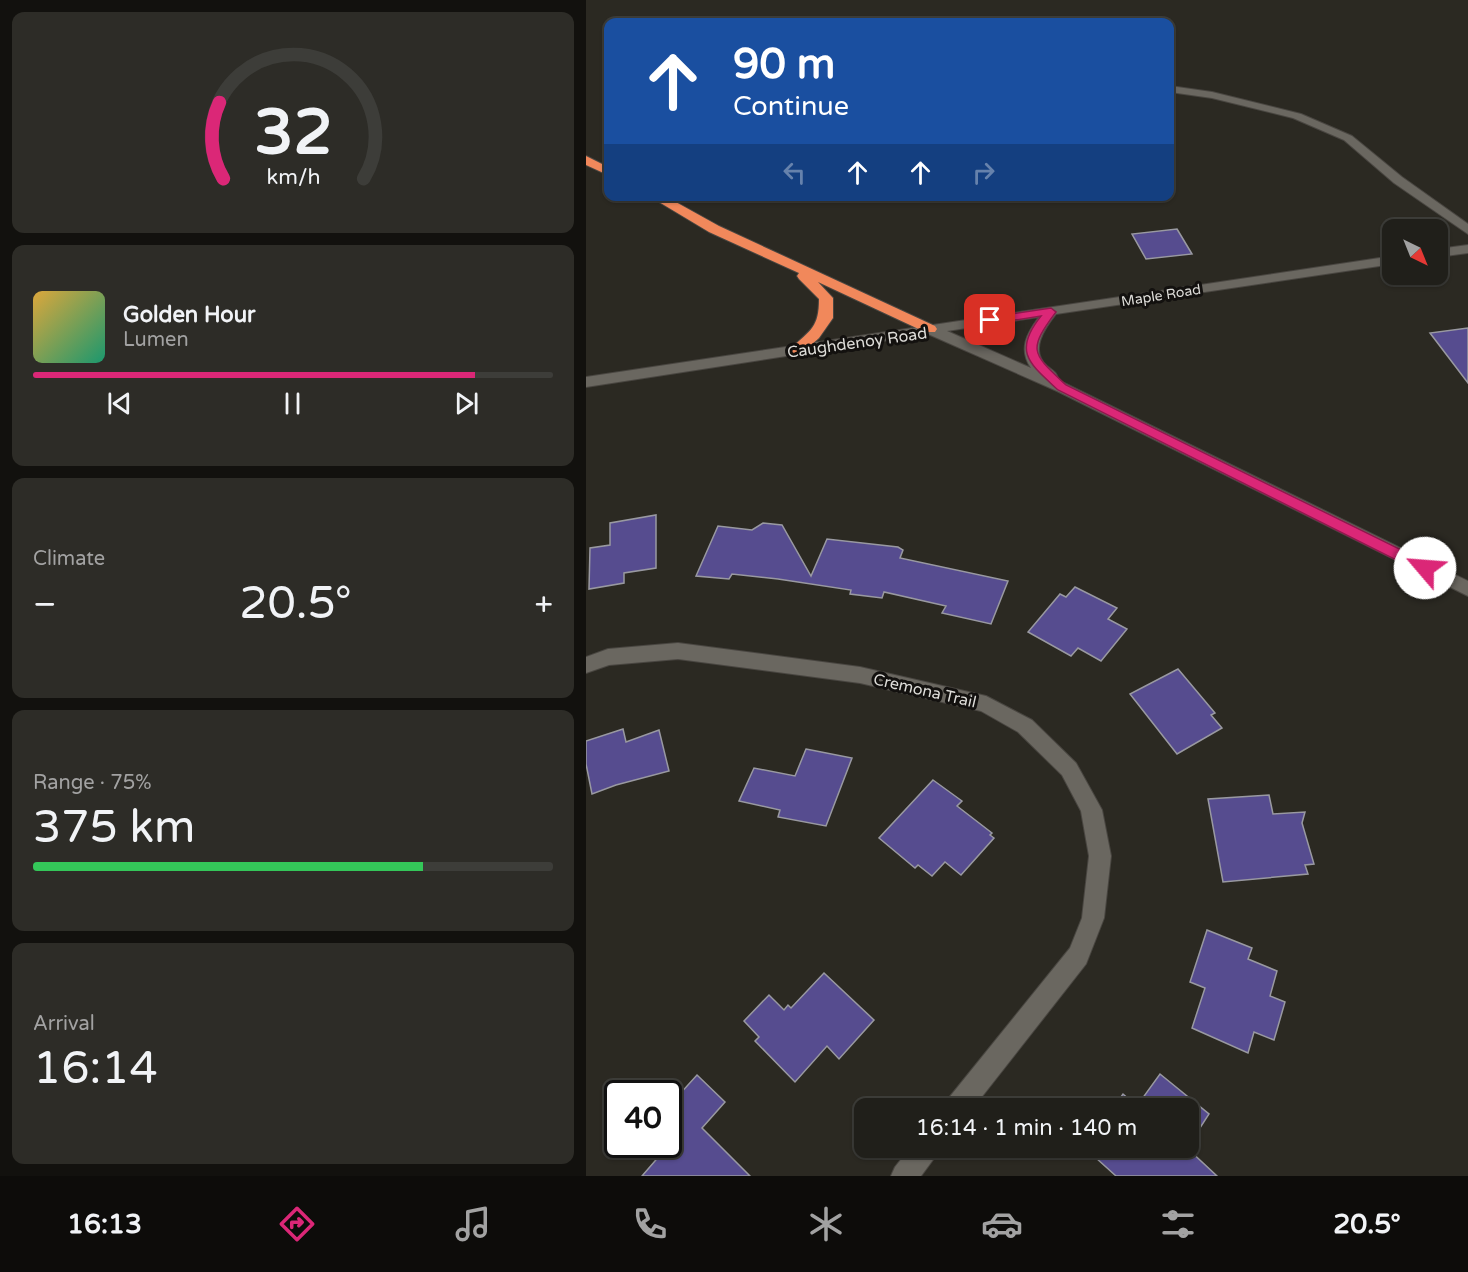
<!DOCTYPE html>
<html lang="en">
<head>
<meta charset="utf-8">
<style>
	:root { --surface:#201f1a; --page:#2d2c27; --text:#f1f3f6; --muted:#a2a2a2; --line:#3d3d39; --accent:#db2777 }
	body { margin:0; font-family:"Varela Round",sans-serif; background:var(--page); color:var(--text); height:100vh; display:flex; flex-direction:column; font-size:22px; white-space:nowrap }
	* { box-sizing:border-box; margin:0 }
	p { font-size:20px; color:var(--muted) }
	.icon { flex:none; width:33px; height:33px; fill:none; stroke:currentColor; stroke-width:2; stroke-linecap:round; stroke-linejoin:round }
	.map { position:relative; flex:1; overflow:hidden }
	.drawer { display:flex; flex-direction:column; gap:12px; padding:12px; background:#12110e; width:586px }
	.drawer>* { flex:none }
	.hud { position:absolute; left:18px; top:18px; width:570px; height:183px; border-radius:12px; box-shadow:0 2px 4px #0004,0 0 0 2px var(--line); background:#1a4fa0; color:#fff; overflow:hidden }
	.needle { width:39px; rotate:137deg }
	.buttons { position:absolute; left:796px; top:219px; display:grid; gap:12px }
	.buttons a { display:grid; place-items:center; width:66px; height:66px; border-radius:12px; background:var(--surface); box-shadow:0 2px 4px #0004,0 0 0 2px var(--line); font-size:30px }
	.speed { position:absolute; left:18px; top:1080px; display:flex; gap:12px; font-size:30px; font-weight:700; text-align:center }
	.speed>* { display:grid; place-content:center; width:78px; height:78px; border-radius:50%; background:var(--surface); box-shadow:0 2px 4px #0004,0 0 0 2px var(--line); line-height:1 }
	.speed .limit { border:3px solid #111; border-radius:9px; background:#fff; color:#111 }
	.pin { position:absolute; display:grid; place-items:center; width:51px; height:51px; color:#fff; margin:-26px; border-radius:12px; box-shadow:0 3px 9px #0006 }
	.me { position:absolute; width:66px; margin:-33px; rotate:297deg; stroke-linejoin:round; filter:drop-shadow(0 0 4px #0008) }
	.turn { display:flex; align-items:center; gap:21px; height:126px; padding:0 30px; font-size:27px }
	.turn .icon { width:78px; height:78px; stroke-width:2.5 }
	.turn b { display:block; font-size:42px; line-height:51px }
	.lanes { display:flex; align-items:center; height:57px; padding:0 30px; background:#0003; justify-content:center; gap:30px; direction:ltr }
	.lanes .off { opacity:.35 }
	.big { font-size:45px; font-weight:600; line-height:1.1 }
	.drawer .tile { flex:1; display:flex; flex-direction:column; justify-content:center; gap:9px; min-width:0; padding:0 21px; border-radius:12px; background:var(--page) }
	.drawer .dial { align-items:center; gap:0 }
	.dial svg { height:156px; overflow:visible; fill:none; stroke:var(--line); stroke-width:7; stroke-linecap:round; text-anchor:middle }
	.dial text { fill:var(--text); stroke:none }
	.song { display:flex; align-items:center; gap:18px }
	.cover { width:72px; height:72px; border-radius:9px; background:linear-gradient(135deg,hsl(40 70% 55%),hsl(160 70% 35%)) }
	.played { height:6px; border-radius:3px; background:linear-gradient(90deg,var(--accent) 85%,var(--line) 85%) }
	.keys { display:flex; justify-content:space-around; direction:ltr }
	.heat { display:flex; justify-content:space-between; align-items:center; font-size:33px; direction:ltr }
	.charge { height:9px; border-radius:4px; background:linear-gradient(90deg,#34c759 75%,var(--line) 0) }
	.trip { position:absolute; left:268px; top:1098px; width:345px; height:60px; border-radius:12px; background:var(--surface); box-shadow:0 2px 4px #0004,0 0 0 2px var(--line); font-weight:600; line-height:60px; text-align:center }
	.tab-bar { display:flex; height:96px; justify-content:space-around; align-items:center; background:#0d0c0a; color:var(--muted) }
	.tab-bar .icon { width:42px; height:42px }
	.tab-bar .on { color:var(--accent) }
	.tab-bar b { font-size:27px; color:var(--text) }
	main { display:flex; flex:1; min-height:0 }
	.map>svg:first-child { display:block }
	.building { fill:#564c8f; stroke:#9999a1; stroke-width:1.5 }
	.lines { fill:none; stroke-linecap:round; stroke-linejoin:round }
	.minor-casing { stroke:#494641; stroke-width:2 }
	.highway-casing { stroke:#494641; stroke-width:2 }
	.minor { fill:#6a6760; fill-rule:evenodd }
	.highway { fill:#f1885b; fill-rule:evenodd }
	.route { fill:#db2777; stroke:#8e194d; stroke-width:1.5 }
	.labels { text-anchor:middle; stroke-width:6; stroke-linejoin:round; paint-order:stroke }
	.far-street-label { font-size:14px; fill:#deddd9; stroke:#13110f }
	.street-label { font-size:16px; fill:#deddd9; stroke:#13110f }
</style>
</head>
<body>
<main>
<section class="drawer">
<div class="tile dial"><svg viewBox="0 0 100 80">
<path d="M14 69A42 42 0 1 1 86 69"/>
<path d="M14 69A42 42 0 0 1 12 30" stroke="#db2777"/>
<text x="50" y="56" font-size="32" font-weight="700">32</text>
<text x="50" y="72" font-size="11">km/h</text>
</svg></div>
<div class="tile">
<div class="song"><i class="cover"></i><div><b>Golden Hour</b><p>Lumen</p></div></div>
<div class="played"></div>
<div class="keys"><svg class="icon" aria-label="previous" viewBox="0 0 24 24"><path d="M18 5L8 12l10 7zM5 5v14"/></svg><svg class="icon" aria-label="pause" viewBox="0 0 24 24"><path d="M8 5v14M16 5v14"/></svg><svg class="icon" aria-label="next" viewBox="0 0 24 24"><path d="M6 5l10 7-10 7zM19 5v14"/></svg></div>
</div>
<div class="tile"><p>Climate</p>
<div class="heat"><a>−</a><b class="big">20.5°</b><a>+</a></div>
</div>
<div class="tile"><p>Range · 75%</p><b class="big">375 km</b><div class="charge"></div></div>
<div class="tile"><p>Arrival</p><b class="big">16:14</b></div>
</section>
<div class="map">
<svg width="882" height="1176" viewBox="0 0 882 1176">
	<rect width="100%" height="100%" fill="#2b2922"/>
	<g class="building">
		<path d="M591,229L606,254L560,259L546,234Z"/>
		<path d="M882,328V383L844,333Z"/>
		<path d="M70,515V568L38,573V583L3,589L4,548L24,545V523Z"/>
		<path d="M177,523L196,525L225,576L241,539L312,547L317,550L314,558L422,581L405,624L356,613L360,606L298,592L296,598L264,594L265,590L192,579L146,574L143,579L110,576L132,526L166,530Z"/>
		<path d="M489,587L531,608L522,619L541,629L515,661L492,648L485,656L442,632L474,594L480,597Z"/>
		<path d="M592,669L629,713L625,715L636,728L591,754L544,694Z"/>
		<path d="M37,729L40,742L73,730L83,771L30,785L6,794L0,764V741Z"/>
		<path d="M220,749L266,758L240,826L192,817L194,810L153,801L168,768L209,776Z"/>
		<path d="M347,780L376,801L371,806L406,833L404,835L408,838L375,875L359,862L346,876L332,865L329,868L293,838Z"/>
		<path d="M683,795L687,814L719,812L716,823L728,864L719,865L722,874L637,882L622,799Z"/>
		<path d="M621,930L666,948L662,959L691,971L684,996L699,1002L688,1040L668,1032L662,1053L606,1028L619,988L604,982Z"/>
		<path d="M238,973L288,1020L253,1059L241,1046L209,1082L169,1041L173,1037L158,1021L183,995L198,1010L202,1005L205,1008Z"/>
		<path d="M574,1074L623,1114L603,1145V1108H527L537,1094L551,1106Z"/>
		<path d="M111,1075L139,1102L116,1128L164,1176H56L82,1146V1107Z"/>
		<path d="M499,1148H601L631,1176H530Z"/>
	</g>
	<g class="lines">
		<g class="minor-casing">
			<g id="minor">
				<path d="M584,86L626,92L715,114L766,136L816,177L882,224V234L808,183L758,140L707,118L626,98L584,92Z"/>
				<path d="M882,245V253L852,257V249Z"/>
				<path d="M807,256V264L470,314C459,328 443,350 461,366C466,370 472,373 472,380L882,581V596L471,391L342,334L0,387V377ZM453,317C441,333 432,349 445,368L361,331Z"/>
				<path d="M92,643L274,667L400,696L446,720L490,763L516,810L525,856L518,918L500,964L387,1108H358L362,1099L484,948L496,918L503,856L495,811L476,775L432,732L395,711L274,683L92,659L23,665L0,673V657L22,649Z"/>
				<path d="M324,1148H353L349,1157L335,1176H305L309,1167Z"/>
			</g>
		</g>
		<g class="highway-casing">
			<g id="highway">
				<path d="M0,156L22,167V175L0,165Z"/>
				<path d="M63,196H79L133,226L349,326L351,329L349,332H339L232,282L247,298V318L233,338L215,354H205L203,351L205,348C225,330 233,327 233,299L213,279L211,276L213,273L123,232Z"/>
			</g>
		</g>
		<use href="#minor" class="minor"/>
		<use href="#highway" class="highway"/>
	</g>
	<path class="route" d="M465,308L470,312C441,351 446,353 480,385L844,564L846,568L844,572H834L472,390C444,364 426,352 455,316L404,324L399,320L404,317Z"/>
	<g class="labels">
		<g class="far-street-label">
			<text transform="translate(575 295) rotate(-9)" y="5">Maple Road</text>
		</g>
		<g class="street-label">
			<text transform="translate(271 342) rotate(-8)" y="6">Caughdenoy Road</text>
			<text transform="translate(339 690) rotate(13)" y="6">Cremona Trail</text>
		</g>
	</g>
</svg>
<div class="buttons">
<a><svg class="needle" viewBox="-14 -14 28 28"><path d="M0-13l5 13h-10z" fill="#e53935"/><path d="M0 13l5-13h-10z" fill="#a2a2a2"/></svg></a>
</div>
<div class="speed"><div class="limit">40</div></div>
<div class="pin" style="left:404px;top:320px;background:#d93025"><svg class="icon" aria-label="arrive" viewBox="0 0 24 24"><path d="M6 21V4h12l-3 4 3 4H6"/></svg></div>
<svg class="me" style="left:839px;top:568px" viewBox="-20 -20 40 40"><circle r="19" fill="#fff"/><path d="M0-13L10 11 0 6-10 11z" fill="#db2777"/></svg>
<div class="trip">16:14 · 1 min · 140 m</div>
<div class="hud">
<div class="turn"><svg class="icon" aria-label="ahead" viewBox="0 0 24 24"><path d="M12 20V5M6 11l6-6 6 6"/></svg><div><b>90 m</b>Continue</div></div>
<div class="lanes"><svg class="icon off" aria-label="left" viewBox="0 0 24 24"><path d="M17 20v-9H6M10 6l-5 5 5 5"/></svg><svg class="icon" aria-label="ahead" viewBox="0 0 24 24"><path d="M12 20V5M6 11l6-6 6 6"/></svg><svg class="icon" aria-label="ahead" viewBox="0 0 24 24"><path d="M12 20V5M6 11l6-6 6 6"/></svg><svg class="icon off" aria-label="right" viewBox="0 0 24 24"><path d="M7 20v-9h11M14 6l5 5-5 5"/></svg></div>
</div>
</div>
</main>
<nav class="tab-bar">
<b>16:13</b>
<svg class="icon on" aria-label="directions" viewBox="0 0 24 24"><path d="M12 3l9 9-9 9-9-9zM9 14v-3h6M13 9l2 2-2 2"/></svg>
<svg class="icon" aria-label="music" viewBox="0 0 24 24"><path d="M9 18V5l10-2v13"/><circle cx="6" cy="18" r="3"/><circle cx="16" cy="16" r="3"/></svg>
<svg class="icon" aria-label="phone" viewBox="0 0 24 24"><path d="M5 4h4l2 5-3 2q2 4 5 5l2-3 5 2v4C11 20 4 13 5 4z"/></svg>
<svg class="icon" aria-label="climate" viewBox="0 0 24 24"><path d="M12 3v18M4 7l16 10M4 17L20 7"/></svg>
<svg class="icon" aria-label="car" viewBox="0 0 24 24"><path d="M5 17H2v-5l4-1 3-4h7l3 4 3 1v5h-3M9 17h6M6 11h13"/><circle cx="7" cy="17" r="2"/><circle cx="17" cy="17" r="2"/></svg>
<svg class="icon" aria-label="filters" viewBox="0 0 24 24"><path d="M4 7h16M4 17h16"/><circle cx="9" cy="7" r="2"/><circle cx="15" cy="17" r="2"/></svg>
<b>20.5°</b>
</nav>
</body>
</html>
